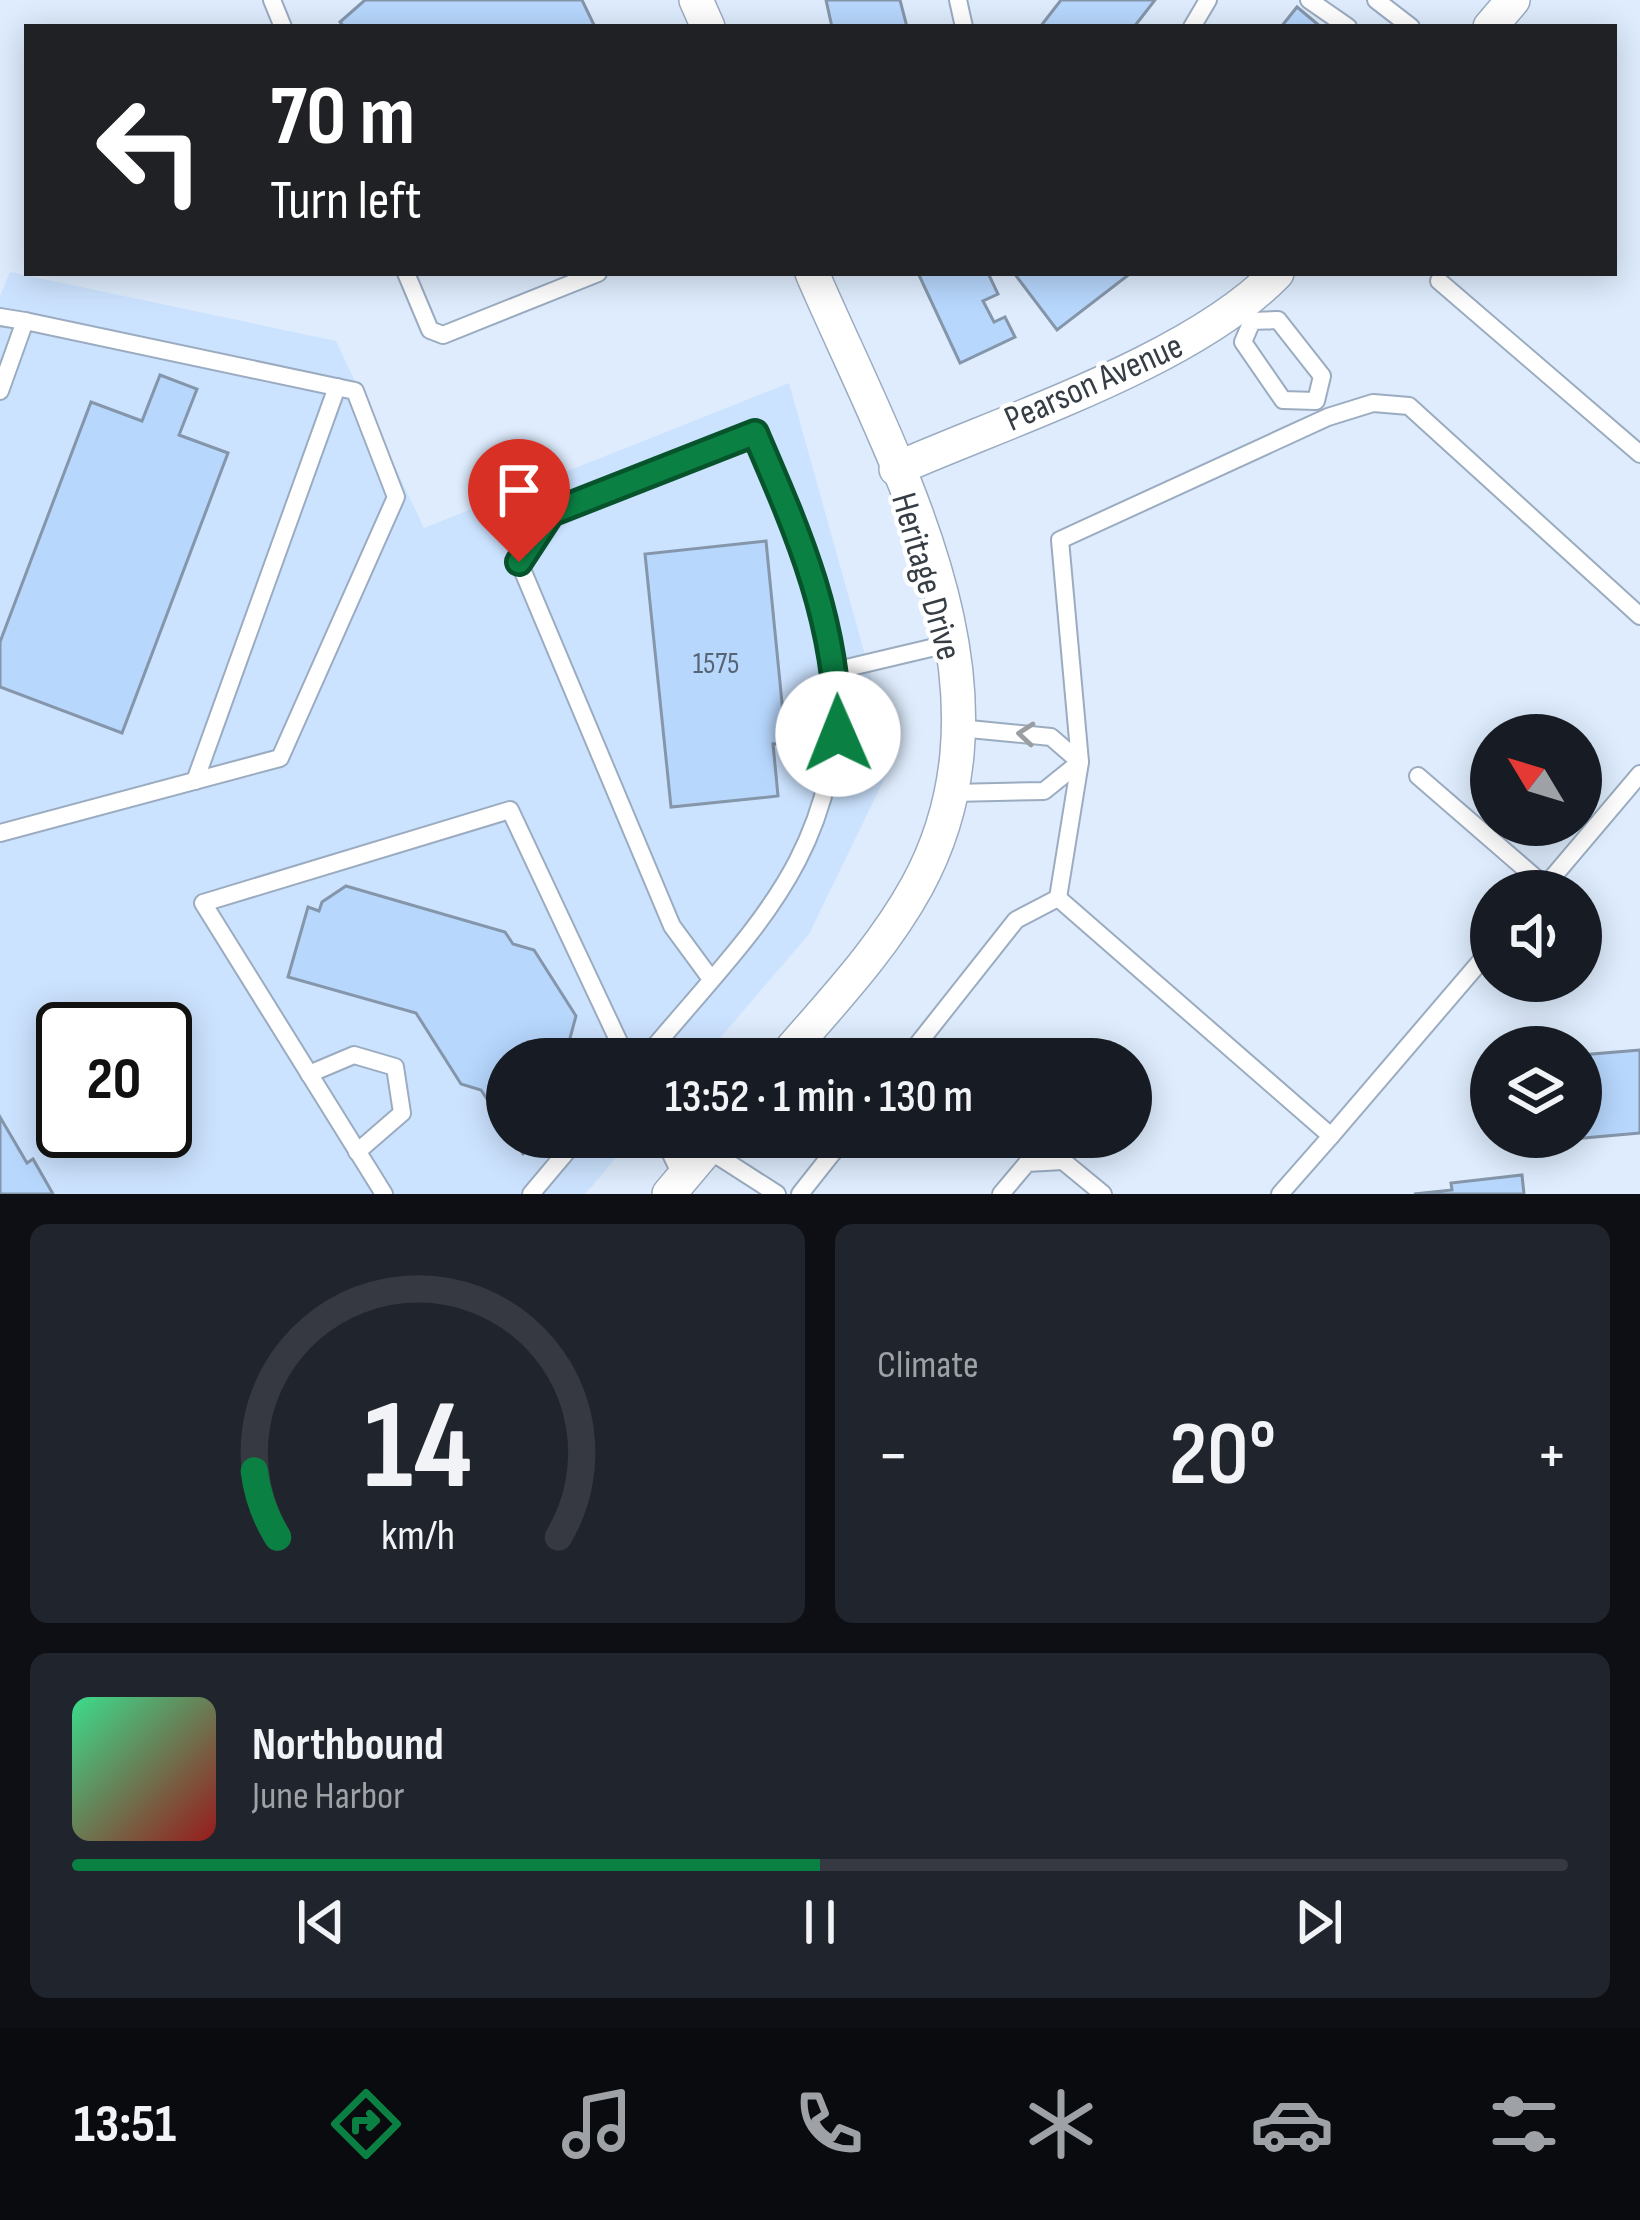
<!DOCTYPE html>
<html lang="en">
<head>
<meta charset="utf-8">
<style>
	:root { --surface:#171b24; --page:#20242c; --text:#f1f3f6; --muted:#9ea1a6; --line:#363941; --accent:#0b8043 }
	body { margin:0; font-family:"Sofia Sans Condensed",sans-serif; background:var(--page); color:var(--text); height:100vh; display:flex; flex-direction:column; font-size:45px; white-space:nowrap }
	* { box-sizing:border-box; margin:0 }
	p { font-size:39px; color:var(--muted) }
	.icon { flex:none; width:66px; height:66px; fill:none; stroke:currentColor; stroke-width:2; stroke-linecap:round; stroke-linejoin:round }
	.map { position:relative; height:1194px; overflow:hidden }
	.panel { display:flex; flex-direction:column; gap:30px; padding:30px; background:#0d0f14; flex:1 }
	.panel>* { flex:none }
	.top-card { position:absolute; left:24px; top:24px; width:1593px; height:252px; border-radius:0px; box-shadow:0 6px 30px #0003; background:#202124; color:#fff; overflow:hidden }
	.needle { width:78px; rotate:308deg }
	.fabs { position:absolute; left:1470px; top:714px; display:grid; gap:24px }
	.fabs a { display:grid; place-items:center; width:132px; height:132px; border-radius:50%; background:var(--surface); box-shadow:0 6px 30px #0003; font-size:60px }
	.speed { position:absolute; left:36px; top:1002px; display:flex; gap:24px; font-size:60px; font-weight:700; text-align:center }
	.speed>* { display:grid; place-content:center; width:156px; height:156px; border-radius:50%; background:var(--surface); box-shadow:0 6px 30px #0003; line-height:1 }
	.speed .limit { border:6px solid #111; border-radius:18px; background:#fff; color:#111 }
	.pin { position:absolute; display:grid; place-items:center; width:102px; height:102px; color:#fff; margin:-123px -51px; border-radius:50% 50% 50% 0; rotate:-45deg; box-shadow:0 0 12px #0007 }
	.pin .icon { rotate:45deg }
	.me { position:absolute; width:132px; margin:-66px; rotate:359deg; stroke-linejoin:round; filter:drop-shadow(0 0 9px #0008) }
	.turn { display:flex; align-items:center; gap:42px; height:252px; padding:0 48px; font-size:54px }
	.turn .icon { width:156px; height:156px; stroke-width:2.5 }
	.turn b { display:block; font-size:84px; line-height:102px }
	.big { font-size:90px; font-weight:600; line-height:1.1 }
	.panel .card { flex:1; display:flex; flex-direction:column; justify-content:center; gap:18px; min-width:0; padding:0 42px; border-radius:18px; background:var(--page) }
	.panel .dial { align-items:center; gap:0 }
	.dial svg { height:312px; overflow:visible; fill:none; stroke:var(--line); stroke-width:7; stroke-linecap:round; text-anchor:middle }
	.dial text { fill:var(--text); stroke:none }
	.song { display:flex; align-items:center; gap:36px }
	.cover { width:144px; height:144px; border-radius:18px; background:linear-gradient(135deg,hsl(150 70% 55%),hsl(0 70% 35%)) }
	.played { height:12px; border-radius:6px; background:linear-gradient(90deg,var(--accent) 50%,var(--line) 50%) }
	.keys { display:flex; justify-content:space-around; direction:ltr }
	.heat { display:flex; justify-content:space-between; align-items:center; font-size:66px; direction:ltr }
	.panel .tiles { flex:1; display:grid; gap:30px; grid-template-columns:1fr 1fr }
	.card:last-child { grid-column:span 2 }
	.trip { position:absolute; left:486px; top:1038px; width:666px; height:120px; border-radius:60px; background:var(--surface); box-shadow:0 6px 30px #0003; font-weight:600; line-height:120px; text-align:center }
	.tab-bar { display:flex; height:192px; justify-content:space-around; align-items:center; background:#090b0e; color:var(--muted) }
	.tab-bar .icon { width:84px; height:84px }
	.tab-bar .on { color:var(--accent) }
	.tab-bar b { font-size:54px; color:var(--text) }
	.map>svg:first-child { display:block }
	.built { fill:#cce3ff; fill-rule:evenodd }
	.building { fill:#b7d7fd; stroke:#8596aa; stroke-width:3 }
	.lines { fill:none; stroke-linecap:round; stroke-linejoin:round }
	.service-casing { stroke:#9bacc1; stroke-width:20 }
	.minor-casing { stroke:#9bacc1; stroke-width:36 }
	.service { stroke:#fff; stroke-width:16 }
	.minor { stroke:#fff; stroke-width:33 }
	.oneway { stroke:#9a9ea2 }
	.route-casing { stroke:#07532c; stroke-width:30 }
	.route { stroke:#0b8043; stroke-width:21 }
	.labels { text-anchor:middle; stroke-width:9; stroke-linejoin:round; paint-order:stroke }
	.number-label { font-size:30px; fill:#566473 }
	.street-label { font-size:36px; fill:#363d45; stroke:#fff }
</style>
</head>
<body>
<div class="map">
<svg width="1640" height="1194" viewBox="0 0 1640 1194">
	<rect width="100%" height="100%" fill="#deecfd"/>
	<path class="built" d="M10,272L336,341L424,528L789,383L894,759L809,934L702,1059H507V1137H634L585,1194H0V296ZM63,1029H165V1131H63Z"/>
	<g class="building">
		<path d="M365,0H582L595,27H344L340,22Z"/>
		<path d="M826,0H900L907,27H832Z"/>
		<path d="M1061,0H1155L1134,27H1040Z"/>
		<path d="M1297,7L1321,27H1281Z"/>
		<path d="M918,273H988L998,294L983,301L994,322L1005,317L1015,337L960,363Z"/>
		<path d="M1014,273H1131L1057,330Z"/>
		<path d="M160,375L197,389L179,435L228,453L122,733L0,687V642L91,402L142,421Z"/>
		<path d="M766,541L786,743L773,744L778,796L671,807L645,554Z"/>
		<path d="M346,886L505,932L513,944L534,950L576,1016L570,1038L583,1059H507V1129L481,1090L461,1084L416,1013L288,977L308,907L319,911L322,902Z"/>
		<path d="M1640,1050V1133L1527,1143V1137H1581V1055Z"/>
		<path d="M0,1117L27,1163L33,1159L53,1194H0Z"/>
		<path d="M512,1137H549L523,1154Z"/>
		<path d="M1522,1175L1524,1194H1414L1452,1190L1451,1183Z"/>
	</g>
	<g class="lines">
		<g class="service-casing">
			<g id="service">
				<path d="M272,0L283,27"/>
				<path d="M958,0L964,27"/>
				<path d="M1309,0L1348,27"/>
				<path d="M1376,0L1411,27"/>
				<path d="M1192,27L1208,0"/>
				<path d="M406,273L430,330L443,335L598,273"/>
				<path d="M1439,281L1640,454"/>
				<path d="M0,317L25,321"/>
				<path d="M1278,320L1322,376L1316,401L1283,400L1243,342L1252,321Z"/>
				<path d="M0,391L25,321L355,391L396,497L280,758L0,833"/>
				<path d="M1418,776L1545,886"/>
				<path d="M195,781L337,387"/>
				<path d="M953,793L1044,791L1080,762L1051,737L959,728"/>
				<path d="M1541,891L1640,774"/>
				<path d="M1058,898L1080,762L1060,540L1328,417L1373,403L1409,406L1640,616"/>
				<path d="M1058,898L1331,1136L1280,1194"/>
				<path d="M711,979L672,926L519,562L551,513L755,433L810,562L838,670"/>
				<path d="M644,1059C757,924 840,858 838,670L952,643"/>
				<path d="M906,1059L1016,920L1058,898"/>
				<path d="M309,1074L354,1055L395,1067L402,1113L357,1152"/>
				<path d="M1331,1136L1491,949"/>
				<path d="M663,1137L682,1177"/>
				<path d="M707,1149L777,1194"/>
				<path d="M384,1194L203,903L510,810L627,1059"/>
				<path d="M531,1194L579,1137"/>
				<path d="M800,1194L845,1137"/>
				<path d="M1001,1194L1027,1163L1063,1161L1103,1194"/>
			</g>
		</g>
		<g class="minor-casing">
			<g id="minor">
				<path d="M696,0L708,27"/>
				<path d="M1490,27L1513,0"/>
				<path d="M896,469C1010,419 1193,360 1277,273"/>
				<path d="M783,1059C831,1003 882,950 917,886C1027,684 893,461 812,273"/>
				<path d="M669,1194L717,1137"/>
			</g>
		</g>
		<use href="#service" class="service"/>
		<use href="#minor" class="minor"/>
	</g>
	<defs><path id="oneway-chevron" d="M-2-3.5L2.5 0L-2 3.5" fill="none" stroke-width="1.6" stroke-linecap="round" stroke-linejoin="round" transform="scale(3)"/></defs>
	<use class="oneway" href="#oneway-chevron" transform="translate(1026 734) rotate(-175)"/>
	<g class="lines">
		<g class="route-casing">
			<path id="route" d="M519,562L551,513L755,433C799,535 837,621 838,734"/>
		</g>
		<use href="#route" class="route"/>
	</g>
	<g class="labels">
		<g class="number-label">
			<text x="716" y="673">1575</text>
		</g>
		<g class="street-label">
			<text transform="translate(1093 381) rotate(-24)" y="13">Pearson Avenue</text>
			<text transform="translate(928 576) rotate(74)" y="13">Heritage Drive</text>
		</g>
	</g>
</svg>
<div class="fabs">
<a><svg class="needle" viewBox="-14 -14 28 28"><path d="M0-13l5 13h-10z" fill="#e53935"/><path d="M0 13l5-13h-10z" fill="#9ea1a6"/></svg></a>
<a><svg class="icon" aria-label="sound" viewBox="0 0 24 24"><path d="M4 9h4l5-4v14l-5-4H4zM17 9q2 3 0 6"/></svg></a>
<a><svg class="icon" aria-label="layers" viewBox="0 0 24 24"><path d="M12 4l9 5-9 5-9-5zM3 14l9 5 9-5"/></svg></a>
</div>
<div class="speed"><div class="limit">20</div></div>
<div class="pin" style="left:519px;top:562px;background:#d93025"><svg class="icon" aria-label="arrive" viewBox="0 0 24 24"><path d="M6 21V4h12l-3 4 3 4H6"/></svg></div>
<svg class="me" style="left:838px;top:734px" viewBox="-20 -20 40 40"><circle r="19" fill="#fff"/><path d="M0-13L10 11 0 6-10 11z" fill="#0b8043"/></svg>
<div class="trip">13:52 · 1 min · 130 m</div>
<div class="top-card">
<div class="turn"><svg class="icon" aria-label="left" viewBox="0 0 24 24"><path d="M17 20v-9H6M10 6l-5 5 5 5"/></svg><div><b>70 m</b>Turn left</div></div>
</div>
</div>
<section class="panel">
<div class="tiles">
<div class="card dial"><svg viewBox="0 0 100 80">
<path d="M14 69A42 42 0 1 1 86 69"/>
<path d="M14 69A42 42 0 0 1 8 52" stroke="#0b8043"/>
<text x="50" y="56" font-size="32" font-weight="700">14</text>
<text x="50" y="72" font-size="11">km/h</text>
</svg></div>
<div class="card"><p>Climate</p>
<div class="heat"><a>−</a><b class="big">20°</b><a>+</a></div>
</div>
<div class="card">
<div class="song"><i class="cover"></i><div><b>Northbound</b><p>June Harbor</p></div></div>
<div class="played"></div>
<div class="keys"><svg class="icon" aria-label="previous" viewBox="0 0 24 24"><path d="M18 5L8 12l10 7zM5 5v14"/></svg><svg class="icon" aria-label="pause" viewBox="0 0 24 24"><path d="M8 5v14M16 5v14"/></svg><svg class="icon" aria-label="next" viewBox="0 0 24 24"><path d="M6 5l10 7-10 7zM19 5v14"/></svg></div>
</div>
</div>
</section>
<nav class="tab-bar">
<b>13:51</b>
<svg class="icon on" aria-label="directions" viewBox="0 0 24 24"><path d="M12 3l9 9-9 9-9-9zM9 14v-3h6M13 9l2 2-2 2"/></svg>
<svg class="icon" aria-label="music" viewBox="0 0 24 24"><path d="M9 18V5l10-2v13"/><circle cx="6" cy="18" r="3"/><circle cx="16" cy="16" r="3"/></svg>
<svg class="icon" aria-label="phone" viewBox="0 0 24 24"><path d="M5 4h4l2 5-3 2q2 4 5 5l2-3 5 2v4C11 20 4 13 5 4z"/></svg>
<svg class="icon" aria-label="climate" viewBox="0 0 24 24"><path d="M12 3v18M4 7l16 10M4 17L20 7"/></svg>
<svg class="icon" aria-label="car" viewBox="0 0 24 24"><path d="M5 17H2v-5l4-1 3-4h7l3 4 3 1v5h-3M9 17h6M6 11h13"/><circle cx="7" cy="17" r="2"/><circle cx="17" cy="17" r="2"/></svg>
<svg class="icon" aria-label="filters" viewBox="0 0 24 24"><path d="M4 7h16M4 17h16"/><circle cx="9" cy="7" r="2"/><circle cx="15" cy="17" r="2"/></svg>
</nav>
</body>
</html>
